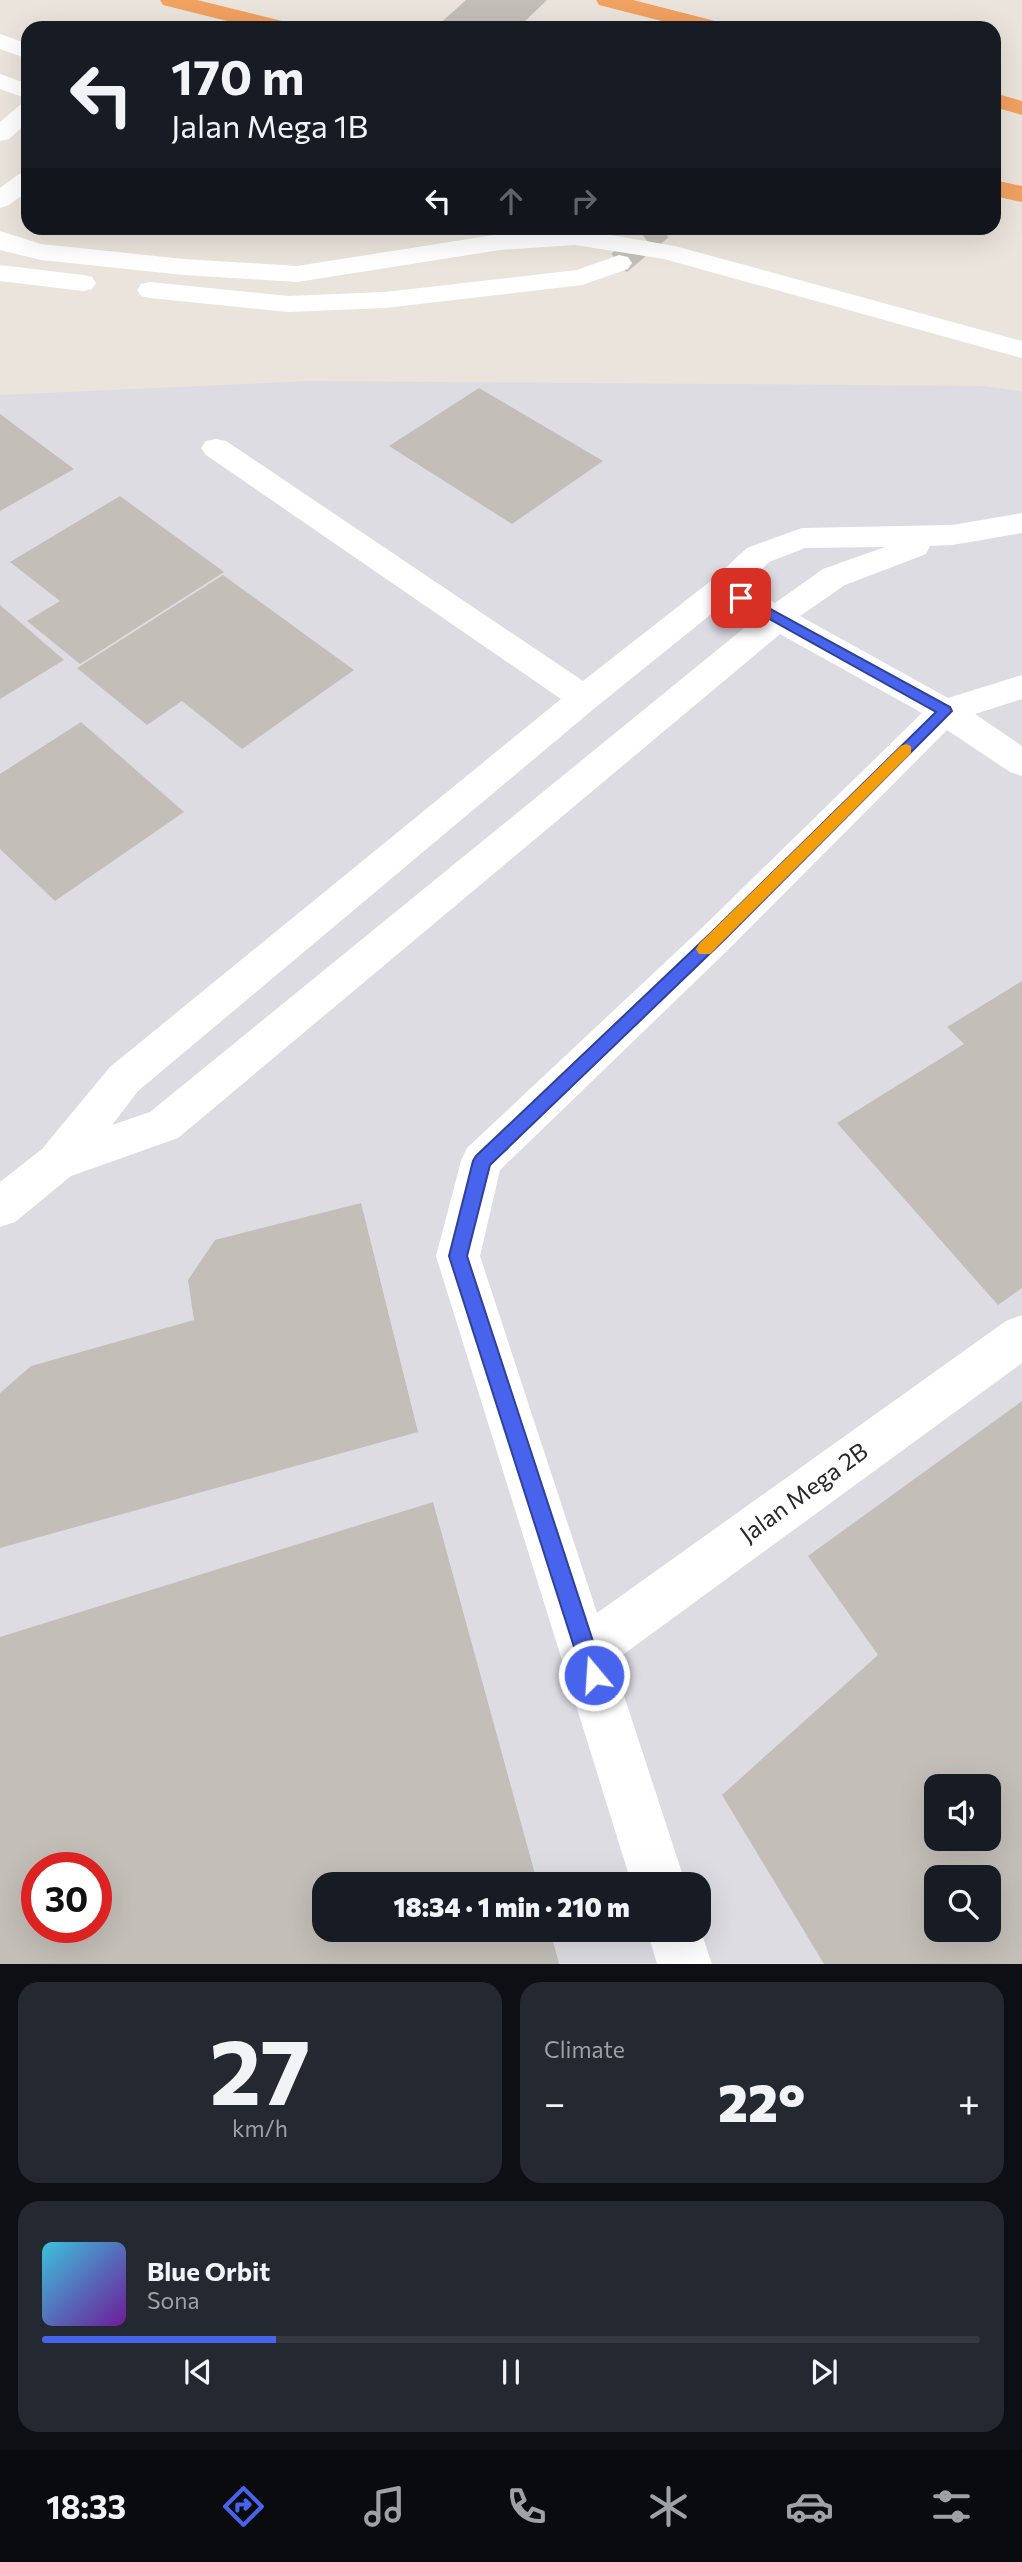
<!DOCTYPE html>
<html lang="en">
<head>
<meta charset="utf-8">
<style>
	:root { --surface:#171b24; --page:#242831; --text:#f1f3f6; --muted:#9ea1a6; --line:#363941; --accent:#4864ec }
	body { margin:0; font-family:Commissioner,sans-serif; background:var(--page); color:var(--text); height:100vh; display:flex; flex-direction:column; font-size:26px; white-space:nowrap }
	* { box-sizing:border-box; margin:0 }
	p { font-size:23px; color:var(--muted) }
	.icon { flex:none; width:38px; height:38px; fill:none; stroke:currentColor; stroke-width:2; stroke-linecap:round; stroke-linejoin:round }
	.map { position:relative; height:1964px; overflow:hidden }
	.sheet { display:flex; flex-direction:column; gap:18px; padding:18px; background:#0d0f14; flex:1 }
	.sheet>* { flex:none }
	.top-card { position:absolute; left:21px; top:21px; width:980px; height:214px; border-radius:21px; box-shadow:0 7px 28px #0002; background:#171b24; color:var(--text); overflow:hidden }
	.tools { position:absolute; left:924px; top:1774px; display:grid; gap:14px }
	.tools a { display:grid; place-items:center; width:77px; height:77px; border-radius:14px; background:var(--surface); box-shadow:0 7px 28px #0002; font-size:35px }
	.speed { position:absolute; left:21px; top:1852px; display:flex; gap:14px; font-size:35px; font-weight:700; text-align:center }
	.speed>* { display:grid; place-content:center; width:91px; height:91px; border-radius:50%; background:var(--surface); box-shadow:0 7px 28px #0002; line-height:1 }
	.speed .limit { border:10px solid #d22; background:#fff; color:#111 }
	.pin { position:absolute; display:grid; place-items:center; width:60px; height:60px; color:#fff; margin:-30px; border-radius:14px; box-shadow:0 4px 10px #0006 }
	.me { position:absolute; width:77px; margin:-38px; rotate:342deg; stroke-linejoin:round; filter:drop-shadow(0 0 5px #0008) }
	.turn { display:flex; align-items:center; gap:24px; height:147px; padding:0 35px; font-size:32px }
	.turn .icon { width:91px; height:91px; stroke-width:2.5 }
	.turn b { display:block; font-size:49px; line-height:60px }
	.lanes { display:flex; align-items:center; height:66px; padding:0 35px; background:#0003; justify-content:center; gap:35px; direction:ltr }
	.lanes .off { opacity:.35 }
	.big { font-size:52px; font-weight:800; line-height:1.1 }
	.sheet .card { flex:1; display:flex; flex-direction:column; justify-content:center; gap:10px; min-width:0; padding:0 24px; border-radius:21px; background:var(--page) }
	.sheet .dial { align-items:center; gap:0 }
	.dial b { font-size:91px; line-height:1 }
	.song { display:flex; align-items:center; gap:21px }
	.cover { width:84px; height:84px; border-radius:10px; background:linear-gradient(135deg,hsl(190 70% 55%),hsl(280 70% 35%)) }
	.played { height:7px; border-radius:4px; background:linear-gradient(90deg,var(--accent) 25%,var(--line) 25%) }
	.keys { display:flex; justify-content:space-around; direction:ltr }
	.heat { display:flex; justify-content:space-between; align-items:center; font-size:38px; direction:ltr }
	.sheet .tiles { flex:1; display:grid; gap:18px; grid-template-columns:1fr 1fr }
	.card:last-child { grid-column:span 2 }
	.trip { position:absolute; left:312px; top:1872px; width:399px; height:70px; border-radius:21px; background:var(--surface); box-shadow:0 7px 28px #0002; font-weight:800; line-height:70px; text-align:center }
	.tabs { display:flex; height:112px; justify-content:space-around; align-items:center; background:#090b0e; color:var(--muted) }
	.tabs .icon { width:49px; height:49px }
	.tabs .active { color:var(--accent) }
	.tabs b { font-size:32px; color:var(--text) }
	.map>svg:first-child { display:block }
	.industrial { fill:#dedce3; fill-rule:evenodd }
	.building { fill:#c3beb8; fill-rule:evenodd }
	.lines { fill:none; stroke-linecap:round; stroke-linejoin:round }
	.minor-tunnel { stroke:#c3bfb8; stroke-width:24; stroke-dasharray:24 12; stroke-linecap:butt }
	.minor { fill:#fff; fill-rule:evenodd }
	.highway { fill:#f1a160; fill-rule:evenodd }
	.route { fill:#4864ec; stroke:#2f4199; stroke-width:2 }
	.slow { fill:#f59e0b }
	.labels { text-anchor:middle; stroke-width:7; stroke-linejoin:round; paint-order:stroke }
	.near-street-label { font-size:24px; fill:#292929; stroke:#fff }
</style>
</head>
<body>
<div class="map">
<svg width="1022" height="1964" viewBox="0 0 1022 1964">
	<rect width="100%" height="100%" fill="#eae4dc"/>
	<path class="industrial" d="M310,381L985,386L1022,392V1963H0V395ZM936,1787H989V1839H936ZM37,1867H96V1927H37ZM936,1878H989V1930H936ZM324,1885H698V1930H324Z"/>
	<g class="building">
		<path d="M466,0H547L518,28H435Z"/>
		<path d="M479,388L603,461L512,524L389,446Z"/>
		<path d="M0,414L74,469L0,511Z"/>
		<path d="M120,496L224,572L80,664L27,621L60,601L10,562Z"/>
		<path d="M223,575L354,670L242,749L182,701L147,725L77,668Z"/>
		<path d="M0,605L64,660L0,699Z"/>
		<path d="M81,722L184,812L55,901L0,849V774Z"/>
		<path d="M1022,981V1288L998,1305L837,1123L964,1044L947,1027Z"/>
		<path d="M361,1203L418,1432L0,1548V1393L31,1366L194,1320L188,1280L215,1240Z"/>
		<path d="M1022,1401V1964H824L722,1795L878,1655L808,1556ZM936,1787H989V1839H936ZM936,1878H989V1930H936Z"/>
		<path d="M433,1502L538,1885H324V1930H550L559,1964H0V1637ZM37,1867H96V1927H37Z"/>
	</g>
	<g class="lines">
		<path class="minor-tunnel" d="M619,263L661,228"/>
		<g class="minor">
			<path d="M0,34L28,44V59L0,49Z"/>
			<path d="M0,74L28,84V99L0,89Z"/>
			<path d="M28,103V122L9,139L0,141V122L20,105Z"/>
			<path d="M28,172V191L9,205L0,208V188L19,174Z"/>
			<path d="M575,229L675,246L1022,341V358L664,259L575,245L500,250L297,282L184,275L41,260L0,250V231L41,244L184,259L297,266L500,234Z"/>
			<path d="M619,255L628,257L632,263L628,269L582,285L385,308L288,312L150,298L141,296L137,290L141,284L150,282L288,296L385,292L577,270Z"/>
			<path d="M0,265L83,275L92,277L96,283L92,289L83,291L0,281Z"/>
			<path d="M216,439L226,441L583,681L712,580L747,548L802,528L952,525L1022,513V533L952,545L930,546L926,554L845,585L800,616L948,698L1022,675V699L975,714L1022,746V776L1010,772L947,730L732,946L500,1170L480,1256L597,1613L1006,1321L1022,1315V1363L613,1662L686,1885H632L436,1256L461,1161L467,1148L706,924L922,713L780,634L178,1138L71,1176L15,1222L0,1227V1182L42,1149L110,1067L561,699L206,455L201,448L206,441ZM885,547L823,569L775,603L745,586L769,562L805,548ZM725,603L754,620L150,1112L112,1125L138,1091L596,707Z"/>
			<path d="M698,1923L712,1964H657L647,1930H698Z"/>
		</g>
		<g class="highway">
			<path d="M160,0H197L290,23L293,28H255L163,5Z"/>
			<path d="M596,0H633L723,23L726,28H689L599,5Z"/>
			<path d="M994,93L1022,101V115L994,107Z"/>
			<path d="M994,180L1022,186V202L994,196Z"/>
		</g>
	</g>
	<path class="route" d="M741,593L950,707L952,711L725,939L490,1165L467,1256L604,1675L601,1683L594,1686L586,1683L583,1675L449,1256L473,1161L476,1156L714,930L936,712L737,601L735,598Z"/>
	<path class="slow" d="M906,744L911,746V753L710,954H699L696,949L699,944L901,746Z"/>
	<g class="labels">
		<g class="near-street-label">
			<text transform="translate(804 1493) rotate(-36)" y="8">Jalan Mega 2B</text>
		</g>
	</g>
</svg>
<div class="tools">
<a><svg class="icon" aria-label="sound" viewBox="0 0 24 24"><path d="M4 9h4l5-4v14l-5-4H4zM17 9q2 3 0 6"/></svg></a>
<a><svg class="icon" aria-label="search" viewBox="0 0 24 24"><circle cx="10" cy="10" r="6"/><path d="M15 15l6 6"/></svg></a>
</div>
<div class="speed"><div class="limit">30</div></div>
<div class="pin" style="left:741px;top:598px;background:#d93025"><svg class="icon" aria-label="arrive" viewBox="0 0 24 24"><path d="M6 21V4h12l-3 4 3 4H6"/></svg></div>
<svg class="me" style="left:594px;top:1675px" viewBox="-20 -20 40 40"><circle r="17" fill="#4864ec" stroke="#fff" stroke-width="3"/><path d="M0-11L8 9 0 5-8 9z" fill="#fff"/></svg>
<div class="trip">18:34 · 1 min · 210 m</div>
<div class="top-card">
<div class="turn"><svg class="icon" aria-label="left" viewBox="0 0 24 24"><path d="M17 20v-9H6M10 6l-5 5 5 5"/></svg><div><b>170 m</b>Jalan Mega 1B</div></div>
<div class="lanes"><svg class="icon" aria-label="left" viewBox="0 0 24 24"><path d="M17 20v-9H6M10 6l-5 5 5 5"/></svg><svg class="icon off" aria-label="ahead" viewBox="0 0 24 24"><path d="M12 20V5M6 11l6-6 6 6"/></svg><svg class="icon off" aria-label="right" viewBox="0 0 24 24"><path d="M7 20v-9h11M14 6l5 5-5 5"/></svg></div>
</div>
</div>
<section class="sheet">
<div class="tiles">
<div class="card dial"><b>27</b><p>km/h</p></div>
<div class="card"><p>Climate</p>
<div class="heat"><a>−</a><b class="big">22°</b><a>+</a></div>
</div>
<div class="card">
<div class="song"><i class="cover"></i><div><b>Blue Orbit</b><p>Sona</p></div></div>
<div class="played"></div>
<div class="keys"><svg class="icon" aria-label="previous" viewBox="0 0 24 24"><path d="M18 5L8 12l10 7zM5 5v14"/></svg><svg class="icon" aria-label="pause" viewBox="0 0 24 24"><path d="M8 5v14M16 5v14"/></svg><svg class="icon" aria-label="next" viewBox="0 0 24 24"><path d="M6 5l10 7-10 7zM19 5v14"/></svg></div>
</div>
</div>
</section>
<nav class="tabs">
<b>18:33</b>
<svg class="icon active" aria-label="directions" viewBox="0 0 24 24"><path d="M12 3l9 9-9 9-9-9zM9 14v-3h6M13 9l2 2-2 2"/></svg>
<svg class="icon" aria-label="music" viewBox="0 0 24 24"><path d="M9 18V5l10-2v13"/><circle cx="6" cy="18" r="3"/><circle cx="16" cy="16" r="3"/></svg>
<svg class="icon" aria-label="phone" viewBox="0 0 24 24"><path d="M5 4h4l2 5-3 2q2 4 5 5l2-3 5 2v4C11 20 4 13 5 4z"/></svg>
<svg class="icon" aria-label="climate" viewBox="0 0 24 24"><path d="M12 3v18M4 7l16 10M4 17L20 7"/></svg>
<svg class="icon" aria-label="car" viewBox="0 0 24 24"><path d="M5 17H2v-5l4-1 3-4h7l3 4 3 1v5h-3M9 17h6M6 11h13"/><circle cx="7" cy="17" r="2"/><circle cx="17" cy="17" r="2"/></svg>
<svg class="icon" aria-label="filters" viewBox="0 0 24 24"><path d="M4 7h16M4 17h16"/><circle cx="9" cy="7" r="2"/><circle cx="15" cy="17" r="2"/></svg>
</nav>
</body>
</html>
